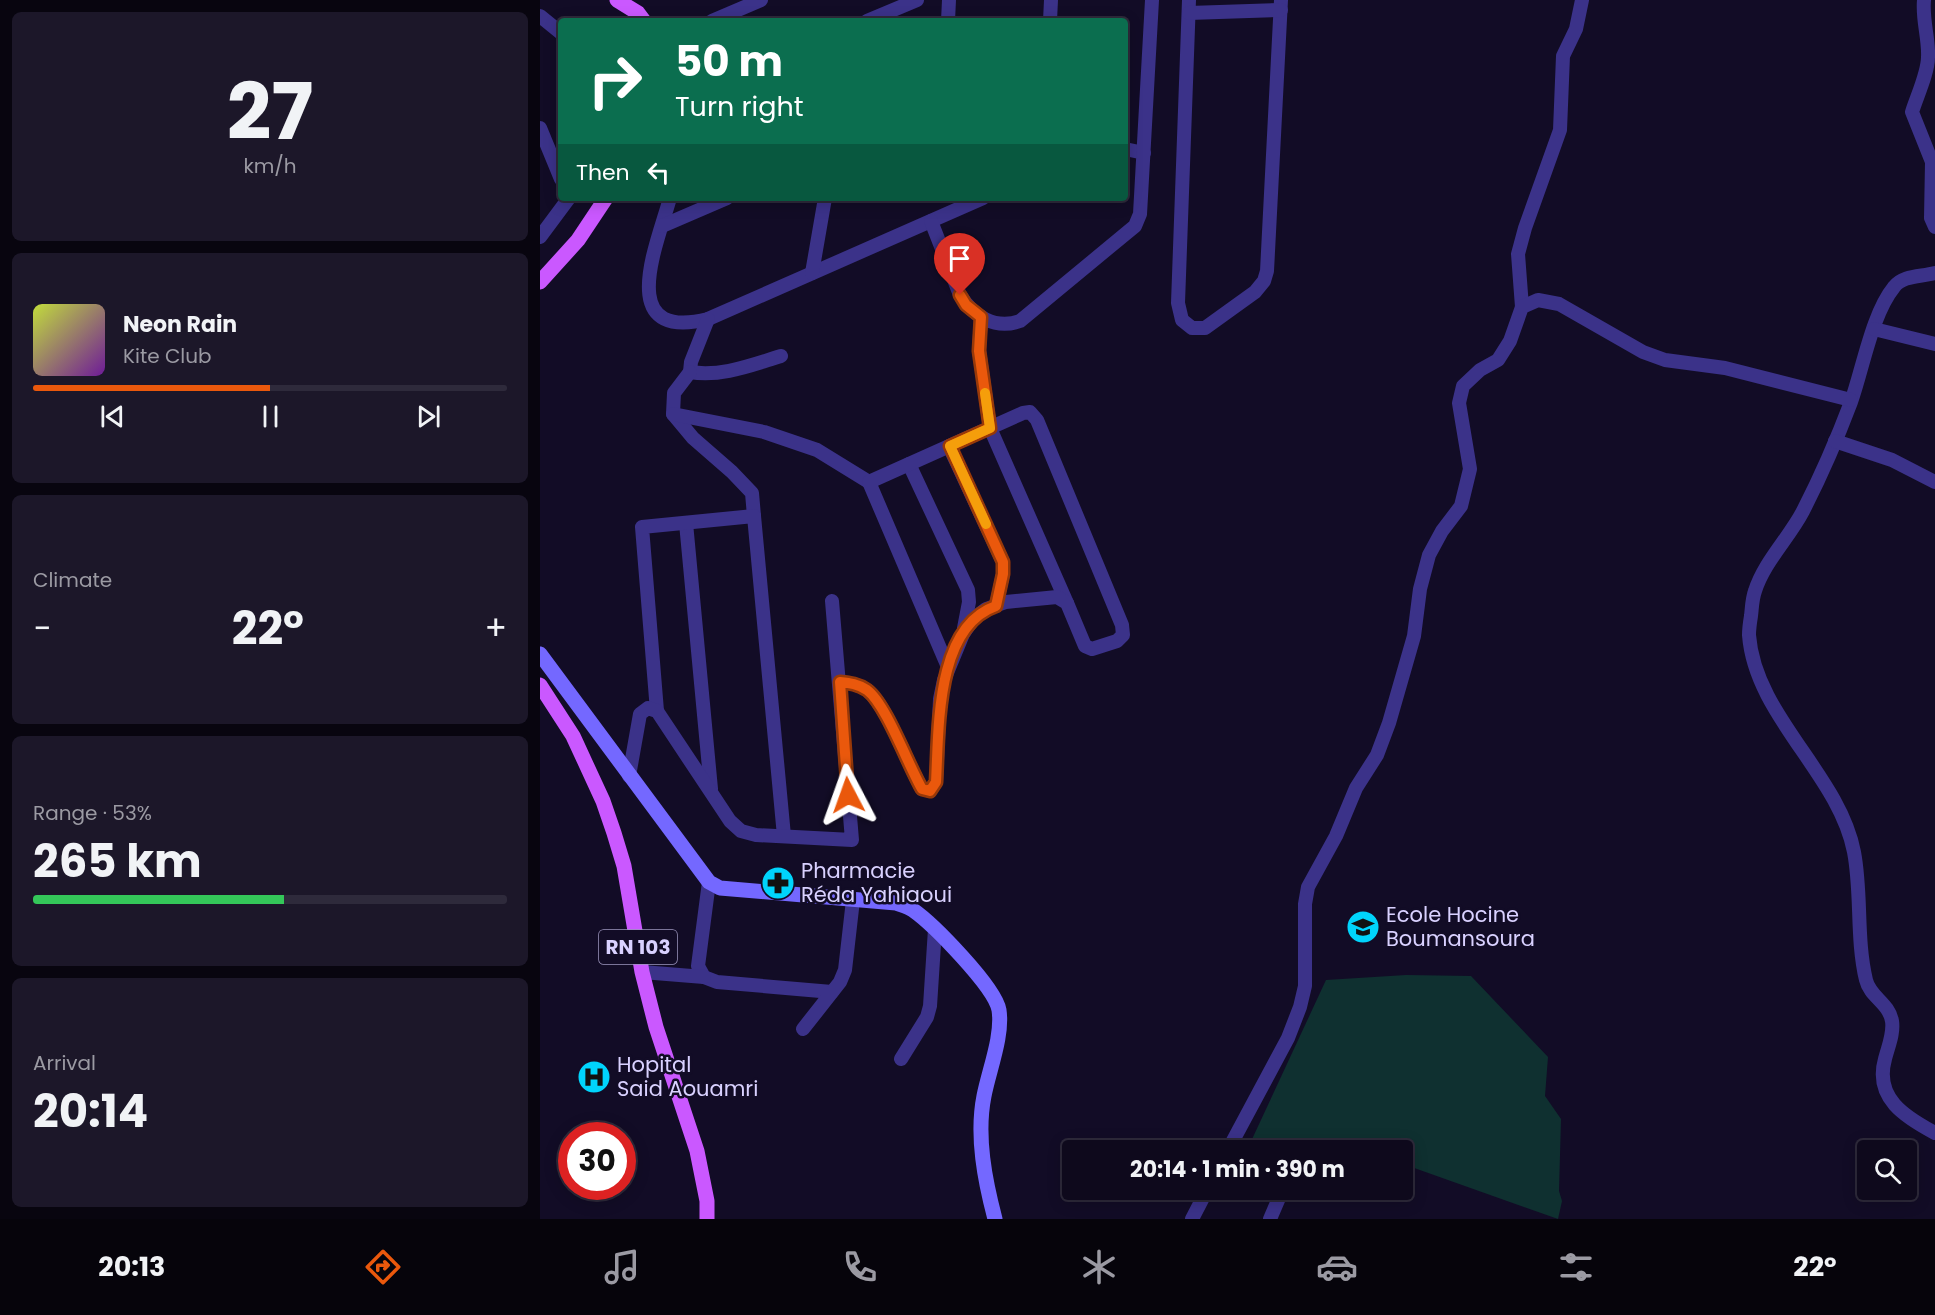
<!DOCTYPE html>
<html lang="en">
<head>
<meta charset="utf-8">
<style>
	:root { --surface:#0e091c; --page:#1c1729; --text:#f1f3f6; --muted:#9b9aa3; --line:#2e2a3b; --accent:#ea580c }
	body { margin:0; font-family:Poppins,sans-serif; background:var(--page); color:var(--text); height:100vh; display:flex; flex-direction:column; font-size:22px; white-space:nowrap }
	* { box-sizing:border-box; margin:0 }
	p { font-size:20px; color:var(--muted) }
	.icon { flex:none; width:33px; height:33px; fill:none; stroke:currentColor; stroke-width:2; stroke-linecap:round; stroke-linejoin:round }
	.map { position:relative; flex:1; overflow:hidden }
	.details { display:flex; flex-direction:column; gap:12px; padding:12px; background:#08050f; width:540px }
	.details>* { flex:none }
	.hud { position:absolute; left:18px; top:18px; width:570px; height:183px; border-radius:6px; box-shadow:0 3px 15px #0003,0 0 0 2px var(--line); background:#0b6e4f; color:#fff; overflow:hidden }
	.buttons { position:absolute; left:1317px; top:1140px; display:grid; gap:12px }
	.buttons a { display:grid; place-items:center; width:60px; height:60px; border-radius:6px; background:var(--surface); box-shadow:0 3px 15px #0003,0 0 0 2px var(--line); font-size:30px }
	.speed { position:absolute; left:18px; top:1122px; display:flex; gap:12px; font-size:30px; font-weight:700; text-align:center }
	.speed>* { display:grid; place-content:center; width:78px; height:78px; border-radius:50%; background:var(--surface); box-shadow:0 3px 15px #0003,0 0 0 2px var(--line); line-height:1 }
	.speed .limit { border:9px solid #d22; background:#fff; color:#111 }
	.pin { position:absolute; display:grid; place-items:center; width:51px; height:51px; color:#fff; margin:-62px -26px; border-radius:50% 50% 50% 0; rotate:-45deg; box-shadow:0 0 6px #0007 }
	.pin .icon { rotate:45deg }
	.me { position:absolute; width:66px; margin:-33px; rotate:356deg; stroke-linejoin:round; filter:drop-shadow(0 0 4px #0008) }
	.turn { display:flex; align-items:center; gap:21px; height:126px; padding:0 18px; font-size:27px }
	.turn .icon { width:78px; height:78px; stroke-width:2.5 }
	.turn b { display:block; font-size:42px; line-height:51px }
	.then { display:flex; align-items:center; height:57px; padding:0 18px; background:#0003; gap:12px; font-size:22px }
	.big { font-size:45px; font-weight:700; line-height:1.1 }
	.details .widget { flex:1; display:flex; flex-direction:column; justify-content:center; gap:9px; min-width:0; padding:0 21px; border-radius:9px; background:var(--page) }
	.details .dial { align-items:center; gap:0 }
	.dial b { font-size:78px; line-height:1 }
	.song { display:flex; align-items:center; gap:18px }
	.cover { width:72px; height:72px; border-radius:9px; background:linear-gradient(135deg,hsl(70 70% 55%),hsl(280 70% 35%)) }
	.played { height:6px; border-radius:3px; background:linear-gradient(90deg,var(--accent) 50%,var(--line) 50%) }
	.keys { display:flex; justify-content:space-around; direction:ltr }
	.heat { display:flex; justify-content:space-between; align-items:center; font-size:33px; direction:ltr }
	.charge { height:9px; border-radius:4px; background:linear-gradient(90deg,#34c759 53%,var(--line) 0) }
	.trip { position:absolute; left:522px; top:1140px; width:351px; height:60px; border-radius:6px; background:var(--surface); box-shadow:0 3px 15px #0003,0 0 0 2px var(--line); font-weight:700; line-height:60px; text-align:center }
	.tabs { display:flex; height:96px; justify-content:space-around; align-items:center; background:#06040b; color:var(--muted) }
	.tabs .icon { width:42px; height:42px }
	.tabs .on { color:var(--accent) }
	.tabs b { font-size:27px; color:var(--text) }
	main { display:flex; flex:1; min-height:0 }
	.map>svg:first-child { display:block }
	.green { fill:#0f3030 }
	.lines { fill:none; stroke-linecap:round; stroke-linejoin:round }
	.street { stroke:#3b3289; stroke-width:14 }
	.secondary { stroke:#7468ff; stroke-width:15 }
	.primary { stroke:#ca58ff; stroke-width:15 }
	.route-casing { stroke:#983908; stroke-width:15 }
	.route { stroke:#ea580c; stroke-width:10 }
	.slow { stroke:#f59e0b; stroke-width:10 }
	.labels { text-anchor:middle; stroke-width:5; stroke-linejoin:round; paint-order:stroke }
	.shield { fill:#120c26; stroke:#9d96be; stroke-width:1.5 }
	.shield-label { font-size:20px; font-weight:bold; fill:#d9d1ff }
	.poi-label { font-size:21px; fill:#d9d1ff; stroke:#120c26; text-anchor:start }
</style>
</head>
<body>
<main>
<section class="details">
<div class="widget dial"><b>27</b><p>km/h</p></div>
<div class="widget">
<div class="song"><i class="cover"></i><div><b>Neon Rain</b><p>Kite Club</p></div></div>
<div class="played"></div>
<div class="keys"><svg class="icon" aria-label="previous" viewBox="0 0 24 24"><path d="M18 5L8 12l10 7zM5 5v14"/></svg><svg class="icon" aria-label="pause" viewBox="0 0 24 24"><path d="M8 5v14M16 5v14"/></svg><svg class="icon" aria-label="next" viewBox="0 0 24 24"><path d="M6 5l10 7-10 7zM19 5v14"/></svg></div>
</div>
<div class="widget"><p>Climate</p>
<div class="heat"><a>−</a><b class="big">22°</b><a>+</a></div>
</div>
<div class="widget"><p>Range · 53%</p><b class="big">265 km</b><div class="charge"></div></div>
<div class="widget"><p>Arrival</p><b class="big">20:14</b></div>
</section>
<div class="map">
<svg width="1395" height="1219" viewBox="0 0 1395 1219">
	<rect width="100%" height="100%" fill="#120c26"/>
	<path class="green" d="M866,975L931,976L1008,1057L1005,1096L1021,1119L1019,1191L1022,1201L1018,1219L863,1164L862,1150H707L786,980Z"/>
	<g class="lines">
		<g class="street">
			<path d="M649,0L638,303L642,320L652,328H665L715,292L724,281L727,271L741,0"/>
			<path d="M1384,0C1382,20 1389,38 1388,57C1388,73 1377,96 1372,112L1392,162L1391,218L1395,227"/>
			<path d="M649,13L741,10"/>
			<path d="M0,16L21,33"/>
			<path d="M172,21L221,0"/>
			<path d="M327,21L377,0"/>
			<path d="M408,21L409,0"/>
			<path d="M510,21L511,0"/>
			<path d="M0,128L21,179"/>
			<path d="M585,149L604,153"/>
			<path d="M130,198C117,245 74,342 168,319L443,198"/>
			<path d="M391,221L420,295C433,316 455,330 480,321L595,226L600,214L612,0"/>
			<path d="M122,226L187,198"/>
			<path d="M0,237L29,198"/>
			<path d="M272,273L285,198"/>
			<path d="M1395,273C1381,277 1363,275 1354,287C1332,314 1323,368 1311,402C1297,439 1281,476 1263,511C1249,538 1224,562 1215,591C1212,599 1212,608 1211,616C1210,622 1209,629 1209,635C1215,716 1299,774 1314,852C1322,894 1316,938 1326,980C1330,997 1349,1003 1352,1021C1354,1034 1348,1047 1345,1059C1334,1098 1365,1117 1395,1133"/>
			<path d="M982,307L978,254L985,228L1020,130L1023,56L1036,29L1042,0"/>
			<path d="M441,317L439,350L450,428L527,603"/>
			<path d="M168,319L151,362L150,372C182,377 211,365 241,356"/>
			<path d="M1334,329L1395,344"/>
			<path d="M150,372L134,393L133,414L153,438L192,472L212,493L214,516"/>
			<path d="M133,414L224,432L277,450L329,482"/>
			<path d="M1295,441L1352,460L1395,482"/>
			<path d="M409,446L463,562V574L456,606"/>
			<path d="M369,464L428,590L429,602L424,628"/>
			<path d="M146,523L171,789"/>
			<path d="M300,682C310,683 318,684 327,690C346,704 368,765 382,789L390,791L396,782L400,699L404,680L423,634L433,619L446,609L466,602L517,597L527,603L545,646L552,649L577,641L583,635L582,625L497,420L490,412L483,413L329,482L408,667"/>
			<path d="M117,711L102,527L214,516L244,836"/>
			<path d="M89,776L100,714L108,708L117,711L190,821L201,831L216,835L312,840L292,601"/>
			<path d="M169,882L158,966L164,977L177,982L292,992"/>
			<path d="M102,972L164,977"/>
			<path d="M263,1029L300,982L305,970L313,900"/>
			<path d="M361,1059L387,1017L390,1006L395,929"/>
			<path d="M688,1150L748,1038L760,1007L765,986V904L768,887L796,836L816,788L837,755L849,723L874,636L880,589L889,555L902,531L921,506L930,469L919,403L923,386L940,370L958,360L970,341L982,307L998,300L1019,304L1103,352L1125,360L1185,368L1311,400"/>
			<path d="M652,1219L667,1190"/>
			<path d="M730,1219L739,1198"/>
		</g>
		<path class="secondary" d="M0,654L169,882L180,888L356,903C361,905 368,907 373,910C393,924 455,987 459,1010C463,1036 449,1070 444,1096C436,1136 445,1181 455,1219"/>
		<g class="primary">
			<path d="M77,0L98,13L104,21"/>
			<path d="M0,282L38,240L66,198"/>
			<path d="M0,685L33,736L63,801L74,833L84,866L102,972L116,1027L157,1151L167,1201V1219"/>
		</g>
	</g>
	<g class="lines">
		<g class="route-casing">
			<path id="route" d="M308,795L300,682C310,683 318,684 327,690C346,704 368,765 382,789L390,791L396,782C399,730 395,627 456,606L463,574V562L410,446L450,428L439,351L441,317L426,305L420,295"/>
		</g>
		<use href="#route" class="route"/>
		<path class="slow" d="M445,393L450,428L410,446L446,524"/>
	</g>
	<defs>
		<g id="pharmacy-disc" transform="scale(1.725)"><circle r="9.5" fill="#00d4fc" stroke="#120c26"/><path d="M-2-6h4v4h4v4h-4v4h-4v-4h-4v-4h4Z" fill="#111"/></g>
		<g id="school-disc" transform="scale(1.725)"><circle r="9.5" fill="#00d4fc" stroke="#120c26"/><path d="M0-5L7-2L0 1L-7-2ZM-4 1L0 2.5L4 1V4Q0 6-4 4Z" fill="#111"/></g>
		<g id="hospital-disc" transform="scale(1.725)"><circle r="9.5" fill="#00d4fc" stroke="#120c26"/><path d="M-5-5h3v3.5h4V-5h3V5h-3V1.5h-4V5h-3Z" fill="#111"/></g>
	</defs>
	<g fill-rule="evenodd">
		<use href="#pharmacy-disc" x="238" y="883"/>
		<use href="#school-disc" x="823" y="927"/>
		<use href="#hospital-disc" x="54" y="1077"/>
	</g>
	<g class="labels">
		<rect class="shield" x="59" y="930" width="78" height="34" rx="4.5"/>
		<g class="shield-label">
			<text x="98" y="954">RN 103</text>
		</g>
		<g class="poi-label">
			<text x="261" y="878">Pharmacie<tspan x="261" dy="24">Réda Yahiaoui</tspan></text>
			<text x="846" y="922">Ecole Hocine<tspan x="846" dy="24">Boumansoura</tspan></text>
			<text x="77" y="1072">Hopital<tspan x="77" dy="24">Said Aouamri</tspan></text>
		</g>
	</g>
</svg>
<div class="buttons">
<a><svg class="icon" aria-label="search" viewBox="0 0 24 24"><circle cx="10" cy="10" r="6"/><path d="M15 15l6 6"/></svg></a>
</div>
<div class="speed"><div class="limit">30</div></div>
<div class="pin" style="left:420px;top:295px;background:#d93025"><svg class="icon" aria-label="arrive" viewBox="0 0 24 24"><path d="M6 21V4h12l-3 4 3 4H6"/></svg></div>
<svg class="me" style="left:308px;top:795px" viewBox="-20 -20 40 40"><path d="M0-17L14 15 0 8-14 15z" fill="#ea580c" stroke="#fff" stroke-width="4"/></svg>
<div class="trip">20:14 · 1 min · 390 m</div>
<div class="hud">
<div class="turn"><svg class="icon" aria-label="right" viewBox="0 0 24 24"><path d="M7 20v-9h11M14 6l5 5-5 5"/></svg><div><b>50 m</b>Turn right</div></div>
<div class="then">Then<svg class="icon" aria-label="left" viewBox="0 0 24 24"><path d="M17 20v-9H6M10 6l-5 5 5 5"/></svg></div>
</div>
</div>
</main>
<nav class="tabs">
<b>20:13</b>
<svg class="icon on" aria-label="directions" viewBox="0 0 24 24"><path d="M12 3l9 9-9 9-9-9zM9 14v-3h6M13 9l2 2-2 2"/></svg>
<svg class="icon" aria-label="music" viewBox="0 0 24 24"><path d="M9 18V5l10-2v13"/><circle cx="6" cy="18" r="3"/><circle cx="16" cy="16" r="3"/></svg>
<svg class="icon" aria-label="phone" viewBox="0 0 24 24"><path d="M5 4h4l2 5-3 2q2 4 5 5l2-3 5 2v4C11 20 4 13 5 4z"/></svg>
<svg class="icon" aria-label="climate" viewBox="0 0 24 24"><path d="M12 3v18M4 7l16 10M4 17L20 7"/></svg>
<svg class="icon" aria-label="car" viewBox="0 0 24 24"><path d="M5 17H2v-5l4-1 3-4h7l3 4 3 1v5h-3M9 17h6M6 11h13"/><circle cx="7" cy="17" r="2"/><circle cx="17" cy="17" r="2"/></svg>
<svg class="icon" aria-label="filters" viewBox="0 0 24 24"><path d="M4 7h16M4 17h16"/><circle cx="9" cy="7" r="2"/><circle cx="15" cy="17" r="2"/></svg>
<b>22°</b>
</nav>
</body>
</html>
